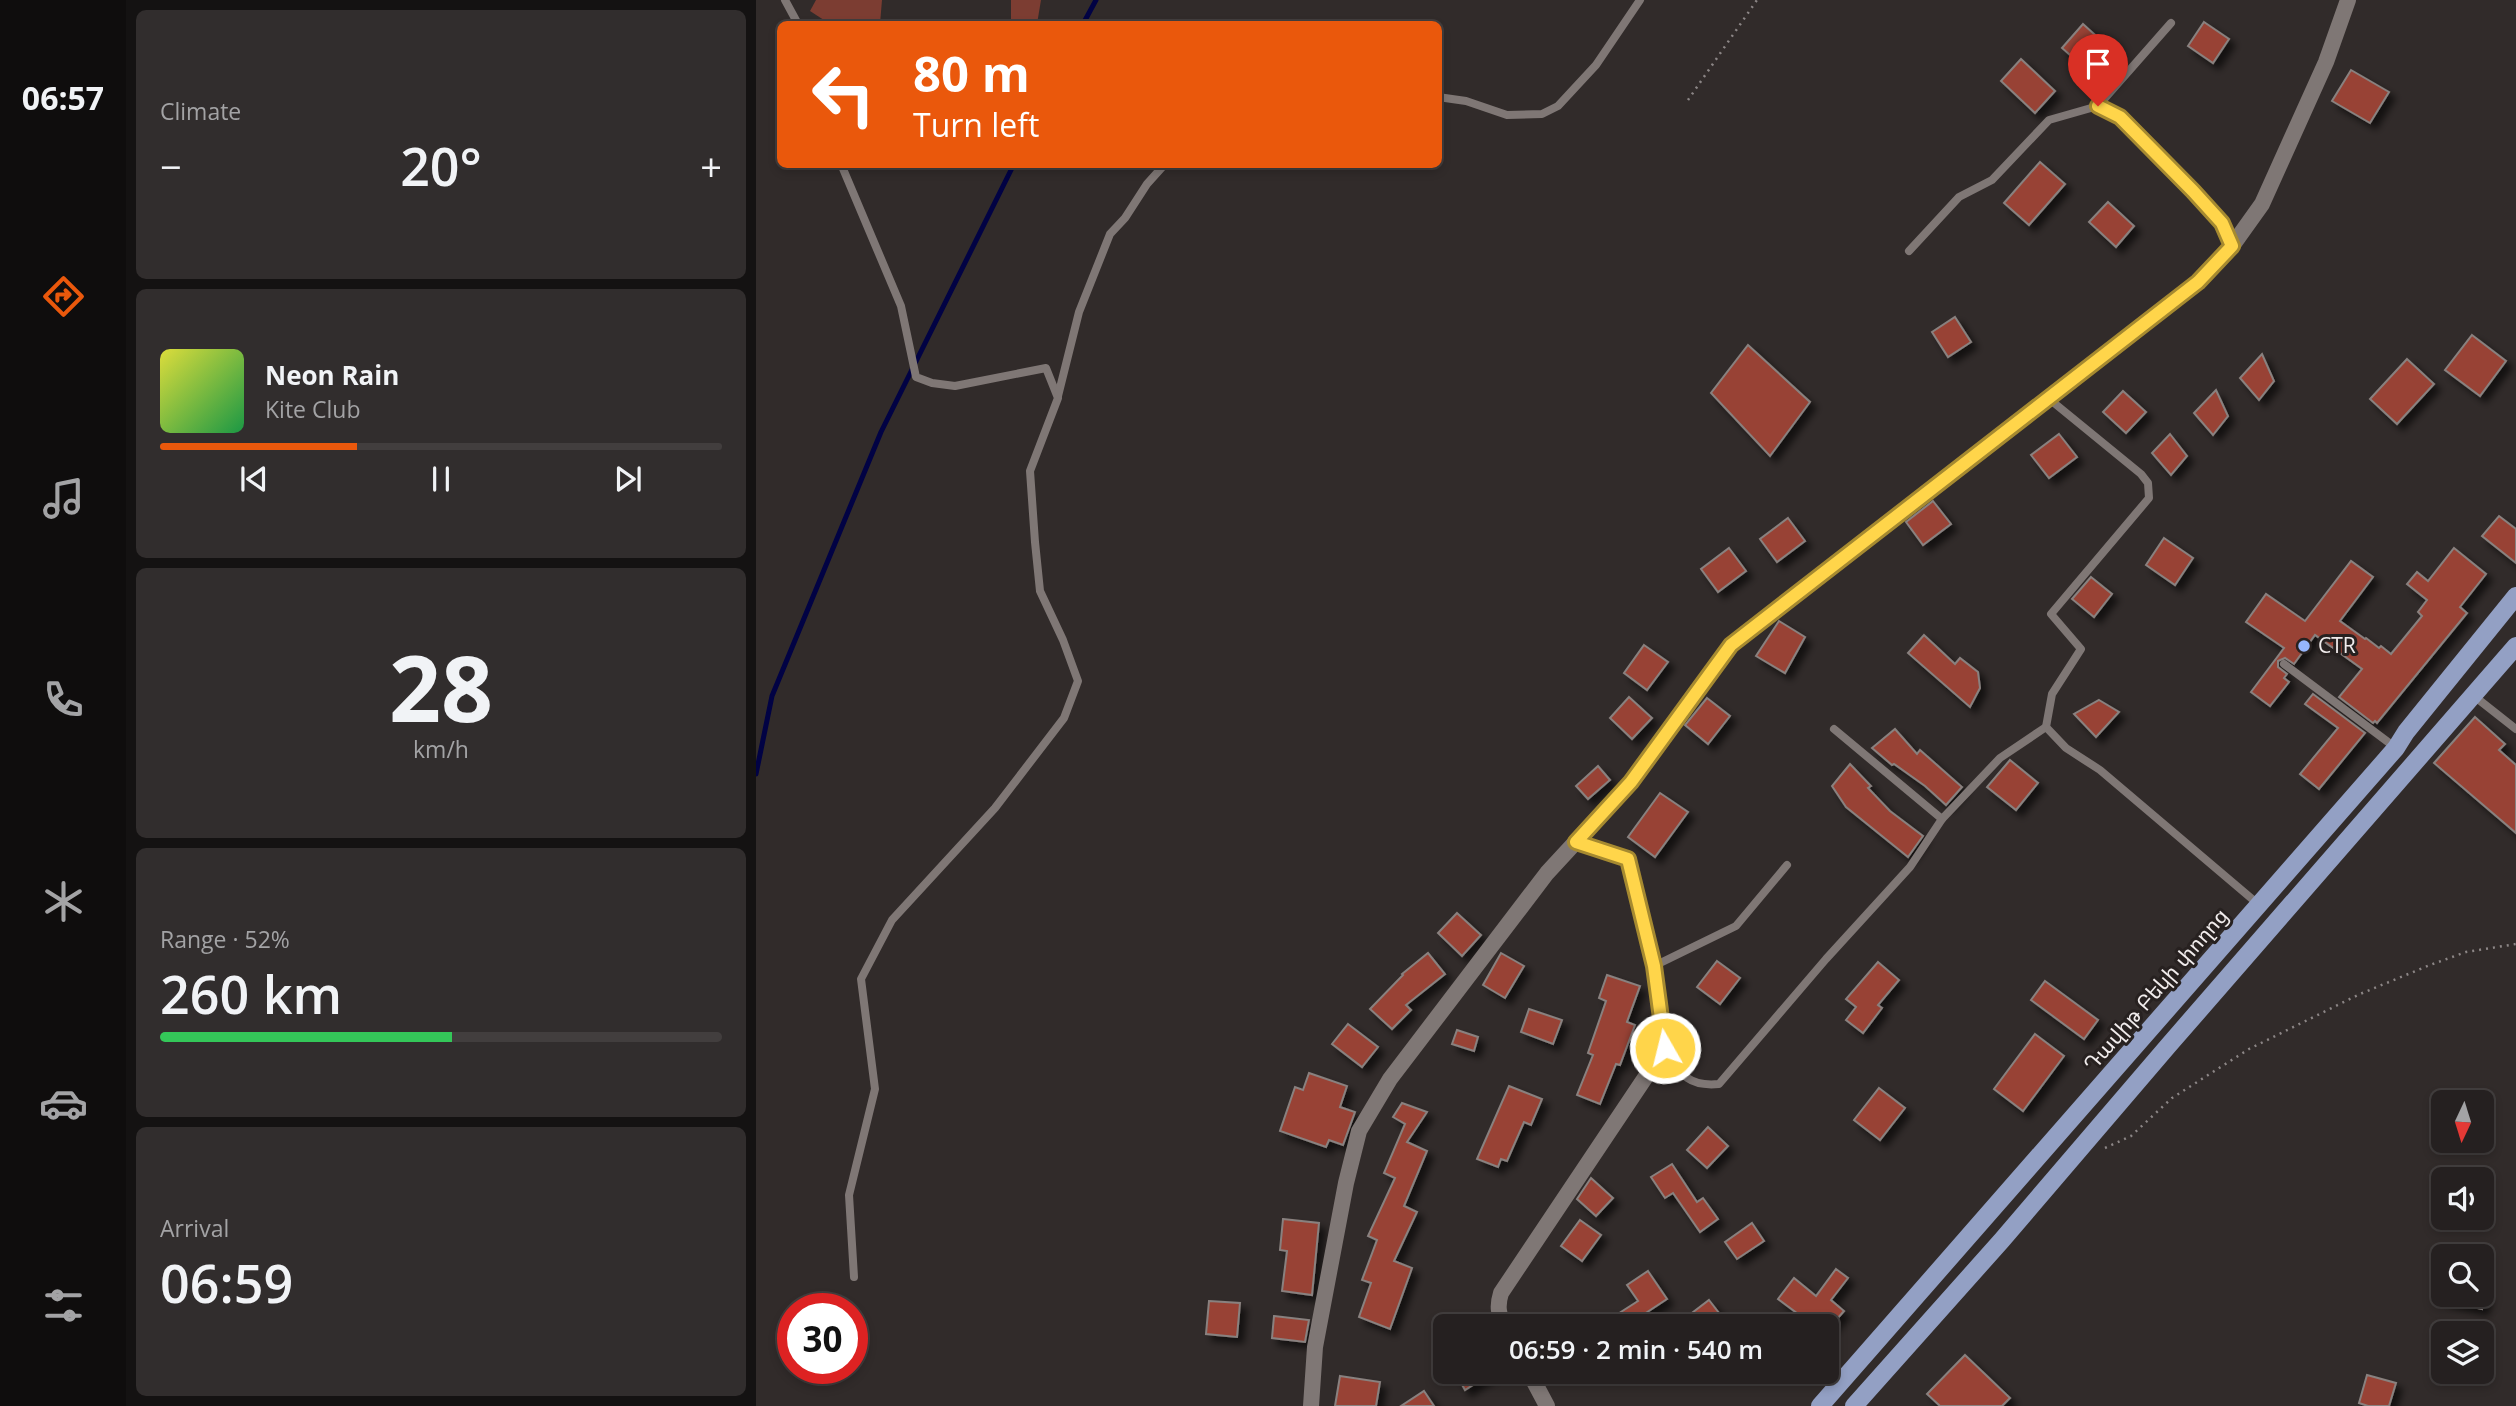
<!DOCTYPE html>
<html lang="en">
<head>
<meta charset="utf-8">
<style>
	:root { --surface:#252020; --page:#312d2d; --text:#f1f3f6; --muted:#a3a3a5; --line:#423e3e; --accent:#ea580c }
	body { margin:0; font-family:"Open Sans","Noto Sans Armenian",sans-serif; background:var(--page); color:var(--text); height:100vh; display:flex; flex-direction:column; font-size:26px; white-space:nowrap }
	* { box-sizing:border-box; margin:0 }
	p { font-size:23px; color:var(--muted) }
	.icon { flex:none; width:38px; height:38px; fill:none; stroke:currentColor; stroke-width:2; stroke-linecap:round; stroke-linejoin:round }
	.map { position:relative; flex:1; overflow:hidden }
	.side { display:flex; flex-direction:column; gap:10px; padding:10px; background:#141212; width:630px }
	.side>* { flex:none }
	.top-card { position:absolute; left:21px; top:21px; width:665px; height:147px; border-radius:10px; box-shadow:0 4px 10px #0003,0 0 0 2px var(--line); background:#ea580c; color:#fff; overflow:hidden }
	.needle { width:46px; rotate:184deg }
	.fabs { position:absolute; left:1675px; top:1090px; display:grid; gap:14px }
	.fabs a { display:grid; place-items:center; width:63px; height:63px; border-radius:10px; background:var(--surface); box-shadow:0 4px 10px #0003,0 0 0 2px var(--line); font-size:35px }
	.speed { position:absolute; left:21px; top:1293px; display:flex; gap:14px; font-size:35px; font-weight:700; text-align:center }
	.speed>* { display:grid; place-content:center; width:91px; height:91px; border-radius:50%; background:var(--surface); box-shadow:0 4px 10px #0003,0 0 0 2px var(--line); line-height:1 }
	.speed .limit { border:10px solid #d22; background:#fff; color:#111 }
	.pin { position:absolute; display:grid; place-items:center; width:60px; height:60px; color:#fff; margin:-72px -30px; border-radius:50% 50% 50% 0; rotate:-45deg; box-shadow:0 0 7px #0007 }
	.pin .icon { rotate:45deg }
	.me { position:absolute; width:77px; margin:-38px; rotate:352deg; stroke-linejoin:round; filter:drop-shadow(0 0 5px #0008) }
	.turn { display:flex; align-items:center; gap:24px; height:147px; padding:0 21px; font-size:32px }
	.turn .icon { width:91px; height:91px; stroke-width:2.5 }
	.turn b { display:block; font-size:49px; line-height:60px }
	.big { font-size:52px; font-weight:600; line-height:1.1 }
	.side .widget { flex:1; display:flex; flex-direction:column; justify-content:center; gap:10px; min-width:0; padding:0 24px; border-radius:10px; background:var(--page) }
	.side .dial { align-items:center; gap:0 }
	.dial b { font-size:91px; line-height:1 }
	.song { display:flex; align-items:center; gap:21px }
	.cover { width:84px; height:84px; border-radius:10px; background:linear-gradient(135deg,hsl(60 70% 55%),hsl(140 70% 35%)) }
	.played { height:7px; border-radius:4px; background:linear-gradient(90deg,var(--accent) 35%,var(--line) 35%) }
	.keys { display:flex; justify-content:space-around; direction:ltr }
	.heat { display:flex; justify-content:space-between; align-items:center; font-size:38px; direction:ltr }
	.charge { height:10px; border-radius:5px; background:linear-gradient(90deg,#34c759 52%,var(--line) 0) }
	.trip { position:absolute; left:677px; top:1314px; width:406px; height:70px; border-radius:10px; background:var(--surface); box-shadow:0 4px 10px #0003,0 0 0 2px var(--line); font-weight:600; line-height:70px; text-align:center }
	main { display:flex; flex:1; min-height:0 }
	.tab-bar { display:flex; flex-direction:column; width:126px; justify-content:space-around; align-items:center; background:#0f0d0d; color:var(--muted) }
	.tab-bar .icon { width:49px; height:49px }
	.tab-bar .current { color:var(--accent) }
	.tab-bar b { font-size:32px; color:var(--text) }
	.map>svg:first-child { display:block }
	.green { fill:#7c3d32 }
	.lines { fill:none; stroke-linecap:round; stroke-linejoin:round }
	.stream { stroke:#010244; stroke-width:5 }
	.building { fill:#984335; stroke:#89817f; stroke-width:2; filter:url(#shadow) }
	.path { stroke:#8c8686; stroke-width:2.5; stroke-dasharray:2 5; stroke-linecap:butt }
	.service { stroke:#7f7775; stroke-width:8 }
	.minor { stroke:#7f7775; stroke-width:16 }
	.primary { stroke:#93a0c4; stroke-width:18 }
	.route-casing { stroke:#a68a30; stroke-width:18 }
	.route { stroke:#ffd54a; stroke-width:12 }
	.poi-dot { fill:#96b6fd; stroke:#272120; stroke-width:2.5 }
	.labels { text-anchor:middle; stroke-width:6; stroke-linejoin:round; paint-order:stroke }
	.poi-label { font-size:21px; fill:#f1ecec; stroke:#272120; text-anchor:start }
	.street-label { font-size:21px; fill:#f1ecec; stroke:#272120 }
</style>
</head>
<body>
<main>
<nav class="tab-bar">
<b>06:57</b>
<svg class="icon current" aria-label="directions" viewBox="0 0 24 24"><path d="M12 3l9 9-9 9-9-9zM9 14v-3h6M13 9l2 2-2 2"/></svg>
<svg class="icon" aria-label="music" viewBox="0 0 24 24"><path d="M9 18V5l10-2v13"/><circle cx="6" cy="18" r="3"/><circle cx="16" cy="16" r="3"/></svg>
<svg class="icon" aria-label="phone" viewBox="0 0 24 24"><path d="M5 4h4l2 5-3 2q2 4 5 5l2-3 5 2v4C11 20 4 13 5 4z"/></svg>
<svg class="icon" aria-label="climate" viewBox="0 0 24 24"><path d="M12 3v18M4 7l16 10M4 17L20 7"/></svg>
<svg class="icon" aria-label="car" viewBox="0 0 24 24"><path d="M5 17H2v-5l4-1 3-4h7l3 4 3 1v5h-3M9 17h6M6 11h13"/><circle cx="7" cy="17" r="2"/><circle cx="17" cy="17" r="2"/></svg>
<svg class="icon" aria-label="filters" viewBox="0 0 24 24"><path d="M4 7h16M4 17h16"/><circle cx="9" cy="7" r="2"/><circle cx="15" cy="17" r="2"/></svg>
</nav>
<section class="side">
<div class="widget"><p>Climate</p>
<div class="heat"><a>−</a><b class="big">20°</b><a>+</a></div>
</div>
<div class="widget">
<div class="song"><i class="cover"></i><div><b>Neon Rain</b><p>Kite Club</p></div></div>
<div class="played"></div>
<div class="keys"><svg class="icon" aria-label="previous" viewBox="0 0 24 24"><path d="M18 5L8 12l10 7zM5 5v14"/></svg><svg class="icon" aria-label="pause" viewBox="0 0 24 24"><path d="M8 5v14M16 5v14"/></svg><svg class="icon" aria-label="next" viewBox="0 0 24 24"><path d="M6 5l10 7-10 7zM19 5v14"/></svg></div>
</div>
<div class="widget dial"><b>28</b><p>km/h</p></div>
<div class="widget"><p>Range · 52%</p><b class="big">260 km</b><div class="charge"></div></div>
<div class="widget"><p>Arrival</p><b class="big">06:59</b></div>
</section>
<div class="map">
<svg width="1760" height="1406" viewBox="0 0 1760 1406">
	<defs>
		<filter id="shadow"><feDropShadow dx="6" dy="6" stdDeviation="3.5" flood-color="#0009"/></filter>
	</defs>
	<rect width="100%" height="100%" fill="#312b2a"/>
	<g class="green">
		<path d="M60,0H126L124,24H74L54,11Z"/>
		<path d="M255,0H285L281,24H255Z"/>
	</g>
	<g class="lines">
		<g class="stream">
			<path d="M327,24L340,0"/>
			<path d="M0,774L16,696L125,432L258,164"/>
		</g>
	</g>
	<g class="building">
		<path d="M1448,22L1473,39L1457,63L1432,46Z"/>
		<path d="M1327,24L1349,44L1329,68L1306,48Z"/>
		<path d="M1265,59L1299,91L1279,113L1245,81Z"/>
		<path d="M1595,70L1633,92L1614,123L1576,101Z"/>
		<path d="M1284,162L1309,184L1273,225L1248,203Z"/>
		<path d="M1352,202L1378,226L1360,247L1333,222Z"/>
		<path d="M1199,317L1215,342L1192,357L1176,332Z"/>
		<path d="M1716,335L1750,361L1724,396L1689,370Z"/>
		<path d="M992,345L1054,402L1014,456L955,393Z"/>
		<path d="M1506,354L1518,381L1503,400L1484,378Z"/>
		<path d="M1651,359L1678,384L1641,424L1614,399Z"/>
		<path d="M1460,390L1472,416L1457,435L1438,413Z"/>
		<path d="M1367,391L1390,412L1370,433L1347,412Z"/>
		<path d="M1303,434L1321,457L1293,478L1275,455Z"/>
		<path d="M1414,434L1431,456L1415,475L1396,453Z"/>
		<path d="M1177,501L1195,524L1167,545L1150,522Z"/>
		<path d="M1743,516L1760,529V563L1726,536Z"/>
		<path d="M1032,518L1049,541L1021,562L1004,539Z"/>
		<path d="M1408,538L1437,558L1419,585L1390,565Z"/>
		<path d="M973,548L990,571L962,592L945,569Z"/>
		<path d="M1698,548L1730,574L1704,607L1711,613L1621,723L1619,721L1617,723L1583,697L1606,669L1559,635L1538,664L1529,658L1522,661V667L1531,674L1528,678L1533,682L1514,706L1495,692L1528,648L1490,622L1510,594L1549,621L1595,561L1617,577L1584,621L1609,639L1610,638L1623,648L1625,646L1635,654L1666,616L1662,612L1671,600L1651,584L1661,572L1672,581Z"/>
		<path d="M1335,577L1356,594L1338,617L1316,599Z"/>
		<path d="M1023,621L1049,637L1029,673L1000,656Z"/>
		<path d="M1168,635L1199,664L1204,658L1222,672L1224,688L1214,707L1152,653Z"/>
		<path d="M888,645L912,662L891,690L868,673Z"/>
		<path d="M1557,694L1609,733L1563,789L1544,774L1582,728L1549,704Z"/>
		<path d="M873,697L896,718L876,739L854,718Z"/>
		<path d="M951,698L974,716L952,744L929,725Z"/>
		<path d="M1343,700L1363,712L1340,737L1318,714Z"/>
		<path d="M1719,717L1749,744L1743,750L1760,765V833L1678,763Z"/>
		<path d="M1139,729L1161,754L1164,750L1206,787L1190,805L1169,786L1138,764L1136,765L1116,748Z"/>
		<path d="M1254,760L1282,783L1260,810L1231,787Z"/>
		<path d="M1094,764L1115,786L1112,788L1134,811L1167,836L1152,857L1090,807L1076,786Z"/>
		<path d="M842,766L854,780L832,799L820,786Z"/>
		<path d="M904,793L932,812L899,857L872,837Z"/>
		<path d="M701,913L725,935L706,956L682,933Z"/>
		<path d="M672,953L689,974L650,1005L655,1010L636,1029L614,1009L647,975L646,974Z"/>
		<path d="M745,953L768,966L749,998L727,985Z"/>
		<path d="M961,961L984,978L964,1004L941,987Z"/>
		<path d="M1122,962L1143,980L1122,1005L1126,1008L1107,1033L1090,1020L1100,1007L1090,999Z"/>
		<path d="M851,975L884,986L871,1022L879,1025L864,1065L860,1064L844,1104L821,1095L837,1055L832,1053L850,1001L843,998Z"/>
		<path d="M1289,981L1342,1020L1328,1039L1275,1000Z"/>
		<path d="M773,1009L806,1020L797,1044L765,1032Z"/>
		<path d="M592,1024L622,1047L606,1067L576,1044Z"/>
		<path d="M701,1030L722,1037L718,1051L696,1044Z"/>
		<path d="M1279,1034L1308,1056L1267,1111L1238,1089Z"/>
		<path d="M553,1073L591,1086L584,1107L599,1112L587,1145L573,1140L570,1147L524,1131L539,1087L547,1090Z"/>
		<path d="M753,1086L786,1099L775,1125L768,1122L751,1161L745,1159L742,1167L721,1159Z"/>
		<path d="M1123,1088L1149,1108L1124,1140L1098,1120Z"/>
		<path d="M646,1103L671,1112L651,1142L671,1151L648,1206L661,1212L638,1261L656,1268L634,1329L603,1317L615,1283L606,1280L621,1240L612,1236L639,1178L628,1173L649,1124L637,1117Z"/>
		<path d="M952,1127L972,1146L951,1168L931,1150Z"/>
		<path d="M916,1164L941,1202L947,1198L962,1219L944,1232L917,1193L909,1198L895,1177Z"/>
		<path d="M835,1178L857,1198L840,1216L821,1199Z"/>
		<path d="M527,1219L563,1223L556,1295L526,1291L531,1251L524,1250Z"/>
		<path d="M824,1220L845,1235L826,1261L805,1246Z"/>
		<path d="M996,1223L1008,1241L981,1259L969,1242Z"/>
		<path d="M1080,1269L1092,1278L1075,1300L1088,1311L1075,1326H1032L1042,1314L1022,1299L1038,1278L1060,1296Z"/>
		<path d="M892,1271L911,1299L870,1326H843L882,1301L871,1285Z"/>
		<path d="M1689,1295H1729L1726,1309L1688,1300Z"/>
		<path d="M953,1300L973,1326H939L932,1316Z"/>
		<path d="M453,1301L484,1303L481,1337L450,1334Z"/>
		<path d="M518,1316L553,1320L549,1342L516,1338Z"/>
		<path d="M1209,1355L1254,1398L1246,1406H1184L1171,1394Z"/>
		<path d="M699,1372H737L709,1390Z"/>
		<path d="M1611,1375L1640,1383L1633,1406H1612L1603,1403Z"/>
		<path d="M584,1376L624,1382L620,1406H579Z"/>
		<path d="M668,1391L678,1406H645Z"/>
	</g>
	<g class="lines">
		<g class="path">
			<path d="M932,100L1001,0"/>
			<path d="M1349,1148L1375,1136L1416,1098L1493,1049L1604,994L1674,965L1710,952L1760,944"/>
		</g>
		<g class="service">
			<path d="M29,0L42,24"/>
			<path d="M682,97L710,101L751,115L786,114L802,106L840,65L884,0"/>
			<path d="M1342,106L1415,23"/>
			<path d="M85,164L145,306L160,377L176,383L199,386L290,368L302,398L274,471L279,542L284,591L307,640L322,681L308,718L239,808L136,920L105,979L119,1089L93,1195L98,1277"/>
			<path d="M1153,251L1203,197L1236,180L1293,120L1342,106L1364,117L1437,191L1466,223L1476,246"/>
			<path d="M302,396L323,312L354,234L369,218L391,184L409,164"/>
			<path d="M1292,398L1385,474L1392,483L1393,498L1295,614L1325,649L1296,694L1290,727L1310,748L1344,770L1502,904"/>
			<path d="M1528,664L1640,748"/>
			<path d="M1718,696L1760,729"/>
			<path d="M1078,729L1186,819L1244,758L1290,727"/>
			<path d="M898,966L980,926L1031,865"/>
			<path d="M909,1049C925,1074 931,1087 963,1084L1070,959L1154,867L1186,819"/>
		</g>
		<g class="minor">
			<path d="M749,1326C742,1314 741,1306 745,1293L909,1048L898,966L872,859L820,842"/>
			<path d="M773,1372L791,1406"/>
			<path d="M555,1406L559,1347L590,1183L603,1131L634,1079L791,873L875,782L975,645L1442,282L1476,246L1506,204L1570,62L1592,0"/>
		</g>
		<g class="primary">
			<path d="M1064,1406L1640,748L1650,732L1760,596"/>
			<path d="M1098,1406L1246,1240L1412,1046L1760,646"/>
		</g>
	</g>
	<g class="lines">
		<g class="route-casing">
			<path id="route" d="M909,1048L898,966L872,859L820,842L875,782L975,645L1442,282L1476,246L1466,223L1437,191L1364,117L1342,106"/>
		</g>
		<use href="#route" class="route"/>
	</g>
	<circle class="poi-dot" cx="1548" cy="646" r="7"/>
	<g class="labels">
		<g class="poi-label">
			<text x="1562" y="653">CTR</text>
		</g>
		<g class="street-label">
			<text transform="translate(1400 990) rotate(-49)" y="7">Դավիթ Բեկի փողոց</text>
		</g>
	</g>
</svg>
<div class="fabs">
<a><svg class="needle" viewBox="-14 -14 28 28"><path d="M0-13l5 13h-10z" fill="#e53935"/><path d="M0 13l5-13h-10z" fill="#a3a3a5"/></svg></a>
<a><svg class="icon" aria-label="sound" viewBox="0 0 24 24"><path d="M4 9h4l5-4v14l-5-4H4zM17 9q2 3 0 6"/></svg></a>
<a><svg class="icon" aria-label="search" viewBox="0 0 24 24"><circle cx="10" cy="10" r="6"/><path d="M15 15l6 6"/></svg></a>
<a><svg class="icon" aria-label="layers" viewBox="0 0 24 24"><path d="M12 4l9 5-9 5-9-5zM3 14l9 5 9-5"/></svg></a>
</div>
<div class="speed"><div class="limit">30</div></div>
<div class="pin" style="left:1342px;top:106px;background:#d93025"><svg class="icon" aria-label="arrive" viewBox="0 0 24 24"><path d="M6 21V4h12l-3 4 3 4H6"/></svg></div>
<svg class="me" style="left:909px;top:1048px" viewBox="-20 -20 40 40"><circle r="17" fill="#ffd54a" stroke="#fff" stroke-width="3"/><path d="M0-11L8 9 0 5-8 9z" fill="#fff"/></svg>
<div class="trip">06:59 · 2 min · 540 m</div>
<div class="top-card">
<div class="turn"><svg class="icon" aria-label="left" viewBox="0 0 24 24"><path d="M17 20v-9H6M10 6l-5 5 5 5"/></svg><div><b>80 m</b>Turn left</div></div>
</div>
</div>
</main>
</body>
</html>
